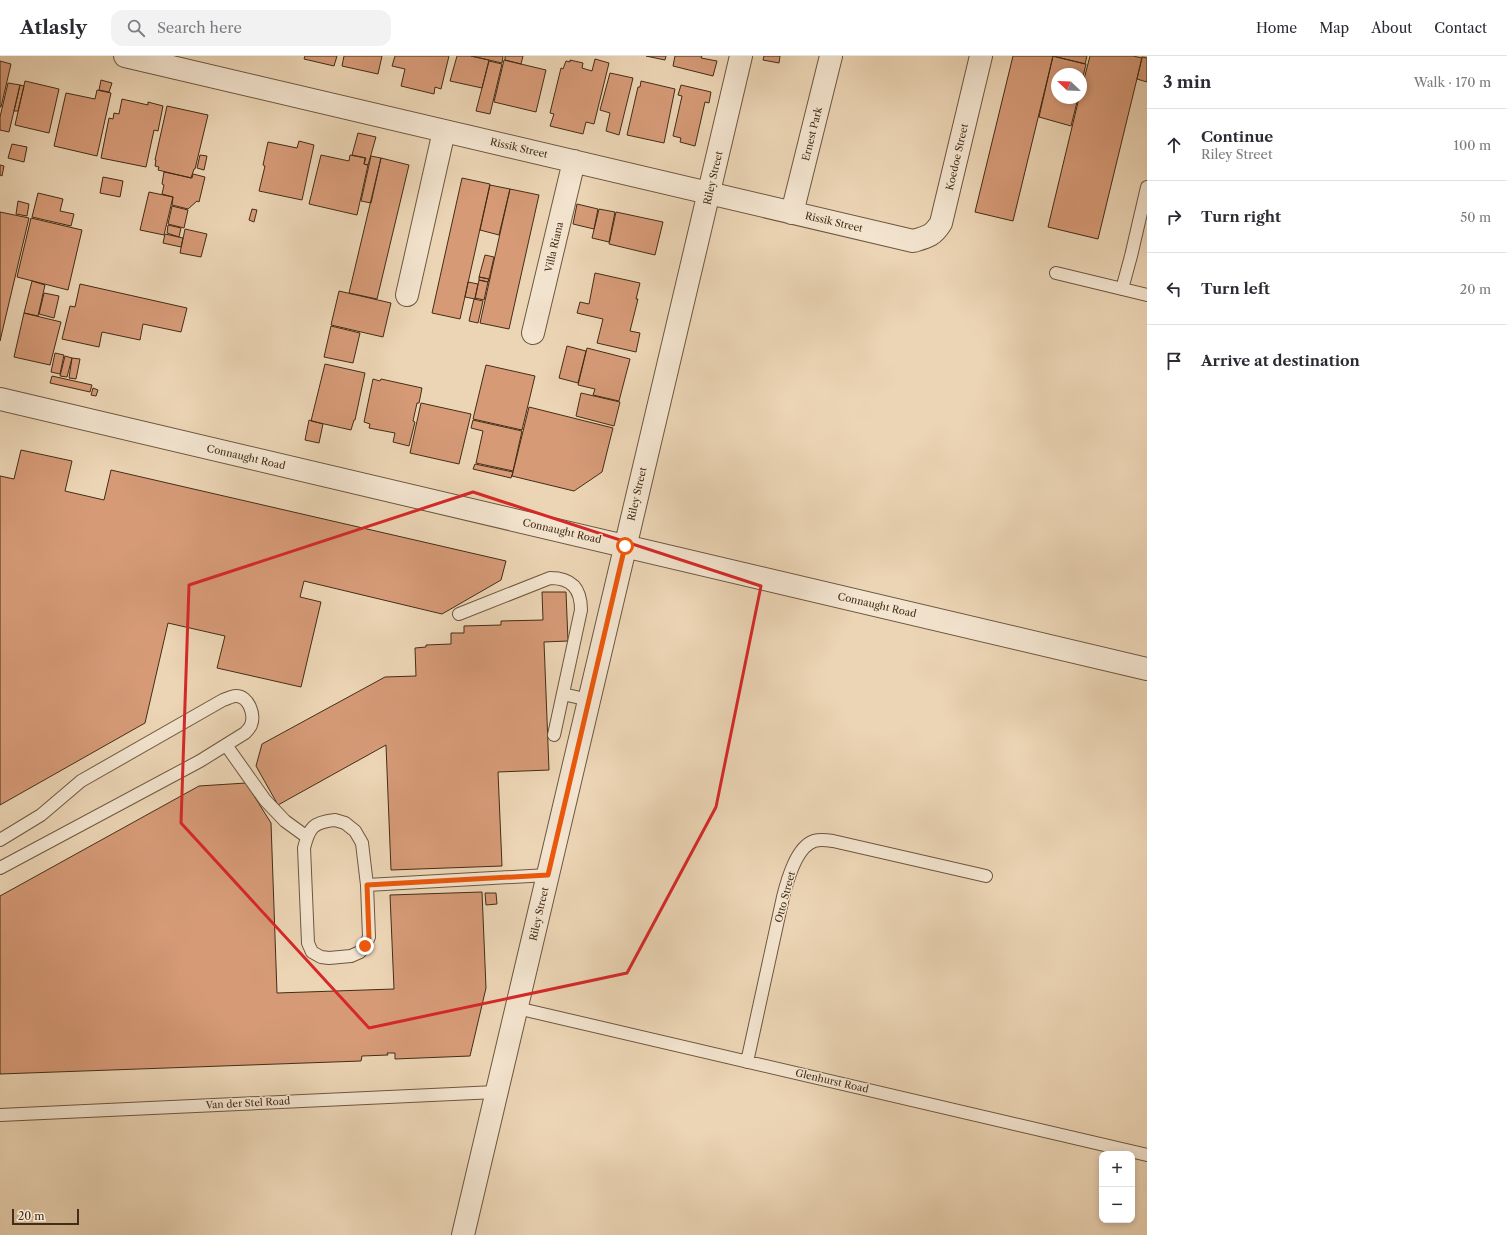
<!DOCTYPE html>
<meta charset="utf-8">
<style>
:root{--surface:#fff;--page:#f2f2f3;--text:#2b2b33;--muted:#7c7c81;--line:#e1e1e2}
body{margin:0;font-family:"Libre Caslon Text",serif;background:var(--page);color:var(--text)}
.controls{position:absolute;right:12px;bottom:12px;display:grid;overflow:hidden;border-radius:8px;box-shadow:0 2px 6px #0003}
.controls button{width:36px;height:36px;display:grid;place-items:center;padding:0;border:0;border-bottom:1px solid var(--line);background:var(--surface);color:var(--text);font:20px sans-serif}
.compass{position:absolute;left:1051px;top:12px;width:36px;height:36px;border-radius:50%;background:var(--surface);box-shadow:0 2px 6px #0003;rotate:293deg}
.scale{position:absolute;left:12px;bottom:10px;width:67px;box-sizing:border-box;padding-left:4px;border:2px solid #432d16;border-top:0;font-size:11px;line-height:14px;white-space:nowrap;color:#432d16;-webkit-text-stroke:3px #f3e4cf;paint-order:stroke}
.stop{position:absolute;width:12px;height:12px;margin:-9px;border:3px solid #ea580c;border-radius:50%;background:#fff}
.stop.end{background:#ea580c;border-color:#fff;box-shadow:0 1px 4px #0008}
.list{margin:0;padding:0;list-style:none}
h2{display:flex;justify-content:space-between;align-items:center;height:52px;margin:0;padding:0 16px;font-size:17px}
h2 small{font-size:13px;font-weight:400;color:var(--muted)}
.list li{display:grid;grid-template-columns:26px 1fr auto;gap:12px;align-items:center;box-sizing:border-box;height:72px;padding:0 16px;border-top:1px solid var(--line)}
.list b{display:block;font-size:15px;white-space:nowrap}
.list p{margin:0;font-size:13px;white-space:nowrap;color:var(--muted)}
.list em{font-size:13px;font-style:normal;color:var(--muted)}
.icon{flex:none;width:22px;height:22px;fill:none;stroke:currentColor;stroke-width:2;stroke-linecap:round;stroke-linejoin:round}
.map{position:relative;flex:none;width:1147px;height:1179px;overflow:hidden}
header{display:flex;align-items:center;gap:24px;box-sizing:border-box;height:56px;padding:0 20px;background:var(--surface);border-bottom:1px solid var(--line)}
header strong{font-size:19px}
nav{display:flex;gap:22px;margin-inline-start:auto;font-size:14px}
.search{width:280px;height:36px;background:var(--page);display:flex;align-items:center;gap:10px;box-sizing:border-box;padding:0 14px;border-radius:12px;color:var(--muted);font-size:15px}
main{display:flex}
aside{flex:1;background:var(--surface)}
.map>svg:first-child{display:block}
.building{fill:#d69a77;stroke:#432d16}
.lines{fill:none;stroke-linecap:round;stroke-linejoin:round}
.service-casing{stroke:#6d573e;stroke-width:14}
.minor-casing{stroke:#6d573e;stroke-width:24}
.service{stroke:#f3e4cf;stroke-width:12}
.minor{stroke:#f3e4cf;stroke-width:22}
.route{stroke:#ea580c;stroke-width:5}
.marked{fill:none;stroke:#d62828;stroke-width:3;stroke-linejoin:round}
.labels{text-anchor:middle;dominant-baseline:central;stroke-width:3;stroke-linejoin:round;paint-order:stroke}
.street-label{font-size:10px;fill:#432d16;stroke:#f3e4cf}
</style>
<header>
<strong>Atlasly</strong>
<div class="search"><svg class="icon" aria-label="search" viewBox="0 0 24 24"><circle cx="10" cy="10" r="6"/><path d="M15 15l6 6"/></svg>Search here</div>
<nav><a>Home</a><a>Map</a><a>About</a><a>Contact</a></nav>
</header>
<main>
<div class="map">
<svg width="1147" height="1179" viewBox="0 0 1147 1179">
<rect width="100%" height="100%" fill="#ecd5b5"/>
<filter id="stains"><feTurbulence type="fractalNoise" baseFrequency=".005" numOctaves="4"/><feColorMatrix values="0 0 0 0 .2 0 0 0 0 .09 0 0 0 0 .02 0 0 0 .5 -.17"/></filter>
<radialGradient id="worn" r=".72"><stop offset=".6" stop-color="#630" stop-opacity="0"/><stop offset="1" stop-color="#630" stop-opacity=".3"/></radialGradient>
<path class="building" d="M305 0H337L334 10 304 3Z
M344 0H382L378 18 342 10Z
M395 0H449L441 33 435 31 434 38 401 30 405 13 392 10Z
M457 0H471L489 4 482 32 450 25Z
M471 0H503L502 7Z
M505 0H523L521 8 505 4Z
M646 0H666L665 4Z
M675 0H702L701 2 717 5 713 20 673 10Z
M764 0H780L779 7 763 4Z
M1013 0H1053L1013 165 975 156Z
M1052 0H1087L1085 8Z
M1053 0 1086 8 1081 29V18H1057V42H1078L1071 70 1039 61Z
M1090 0H1133L1142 2 1098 183 1048 171 1079 42H1081V35Z
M1142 1 1147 2V26L1137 23Z
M595 3 609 7 594 68 586 66 583 78 550 70 554 58 550 57 561 12 563 13 566 5 570 6V4L583 7 582 12 592 15Z
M504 4 546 14 536 56 494 46Z
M0 5 11 8 1 51H0Z
M489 5 502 8 490 58 476 55Z
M610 17 633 22 619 79 606 75 610 57 600 54Z
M101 24 112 27 109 36 99 34Z
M25 25 59 33 49 77 15 69Z
M641 25 675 33 664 87 627 79 638 31H640Z
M8 27 20 29 9 76 0 74V61Z
M20 29 24 30 18 55H14Z
M681 29 711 36 709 47 705 46 695 90 680 86 681 82 673 80 682 40 678 39Z
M97 34 111 37 97 100 54 90 66 37 95 43Z
M122 43 148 49V46L163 50 158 75 154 74 146 111 101 102 109 62 113 63 114 57 119 58Z
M167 50 208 59 195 113H194L191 122 158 114 159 111 155 110 156 104H155Z
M358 77 376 81 368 109 364 108 366 102 352 99Z
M299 85 314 89 302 144 259 135 265 110 263 109 268 86 297 92Z
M12 88 27 91 24 106 8 102Z
M200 99 207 100 204 114 197 112Z
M321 99 349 105 350 99 365 102 364 108 368 109 357 159 309 148Z
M371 100 381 102 371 147 361 145Z
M381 102 409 109 377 243 349 237Z
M0 109 4 110 2 120 0 119Z
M164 116 192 122 193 118 205 121 199 146 197 145 188 153 172 149 173 141 162 138 164 129 162 128Z
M103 121 123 125 120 141 100 137Z
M462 122 490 128 460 263 432 257Z
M490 129 510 133 499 179 480 174Z
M510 133 539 139 509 273 480 267Z
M149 136 173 141 164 179 140 174Z
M38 137 63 143 60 155 74 158 71 170 32 161Z
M18 145 29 148 27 160 16 158Z
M577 148 598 153 594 173 573 168Z
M172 150 188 154 184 172 168 168Z
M252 153 257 154 254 166 249 164Z
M599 153 615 156 609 186 592 182Z
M0 156 29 162 0 285Z
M616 156 663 166 655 199 609 188Z
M31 162 82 174 68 234 17 221Z
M168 169 181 172 179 181 167 177Z
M185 173 207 178 201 201 180 197Z
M165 178 183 182 181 191 163 187Z
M485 199 494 201 489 223 479 221Z
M595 217 640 227 636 243H638L630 275 640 277 636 296 597 287 603 263 577 257 580 246 589 248Z
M479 221 489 223 488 226 479 224Z
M479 224 488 226 484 244 475 242Z
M32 225 45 229 38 260 24 257Z
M468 226 478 228 475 243 465 241Z
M80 228 187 252 181 276 143 268 140 284 102 276 99 291 62 283 70 250 75 251Z
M339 235 391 247 383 281 331 269Z
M44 237 59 240 54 262 39 258Z
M474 243 483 245 478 267 469 265Z
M24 257 61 266 50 309 14 301Z
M331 270 360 277 353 307 324 301Z
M567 290 586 295 578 327 559 322Z
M587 292 630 303 619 345 593 339 595 333 578 329Z
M55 297 64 299 60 318 51 316Z
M65 300 72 302 67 321 60 320Z
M72 302 80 303 76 323 69 322Z
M325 308 365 317 355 364H354L351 374 311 365Z
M486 309 535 320 522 374 473 363Z
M52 320 92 329 90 336 50 327Z
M373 323 380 325 381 323 422 332 419 347H417L413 365 415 366 409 390 393 386 395 377 369 372 370 368 364 366Z
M93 332 98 334 96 340 91 339Z
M581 337 620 346 614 370 576 360Z
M421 347 471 358 459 408 410 397Z
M529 351 613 372 602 416 574 435 512 420Z
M309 364 323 368 319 387 305 384Z
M473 364 522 375 513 415 476 407 483 375 471 372Z
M21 394 72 405 65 435 104 444 111 414 506 505 501 524 442 558 304 525 300 541 321 546 301 631 217 612 225 580 168 567 145 667 0 749V420L14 423Z
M475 408 513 416 511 422 473 413Z
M542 536H566L568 585 544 586 549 714 498 716 502 810 391 814 386 689 278 749 256 710 262 688 385 621 416 620 415 592 426 591V589L451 588V577H464V570L501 569V565L543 564Z
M246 727 271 767 277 937 394 933 390 839 482 836 486 932 470 1000 395 1003V997H387L388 999 362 1000 361 1005 0 1018V840L199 730Z
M485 837H496L497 848 486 849Z"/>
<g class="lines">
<g class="service-casing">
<path id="service" d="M1056 217 1147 239
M1122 233 1131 200 1147 131
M459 558 550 522C572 522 581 533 581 554L554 679
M563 638 589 644
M226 689 265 744 285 765 307 781
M335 764 345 767 355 775 362 787 367 829 369 881 365 890 360 896 351 900 329 902 321 901 312 896 308 887 304 792C309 772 313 766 335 764Z
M0 784 41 759 81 725 223 644C227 643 232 640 235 640 249 639 255 659 251 669 250 672 247 675 245 677L200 705 0 812
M367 829 548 819
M517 952 1147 1099
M747 1006 783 841C787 825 796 791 814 785 820 783 827 784 833 785L986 820
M0 1059 496 1036"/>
</g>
<g class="minor-casing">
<path id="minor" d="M125 0 913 185C927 181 933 180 941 167L981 0
M792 157 831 0
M407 239 444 75
M533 277 574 105
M0 343 1147 613
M463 1179 741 0"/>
</g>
<use href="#service" class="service"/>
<use href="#minor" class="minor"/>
</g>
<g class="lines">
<path class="route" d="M365 890 369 882 367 829 548 819 625 490"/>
</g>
<path class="marked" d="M473 436 761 530 716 751 627 917 369 972 181 767 189 529Z"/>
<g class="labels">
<g class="street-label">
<text transform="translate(812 78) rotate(-76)">Ernest Park</text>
<text transform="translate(519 92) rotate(13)">Rissik Street</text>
<text transform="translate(957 101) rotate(-77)">Koedoe Street</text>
<text transform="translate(713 122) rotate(-77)">Riley Street</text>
<text transform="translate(834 166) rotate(13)">Rissik Street</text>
<text transform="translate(554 191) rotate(-77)">Villa Riana</text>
<text transform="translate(246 401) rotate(13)">Connaught Road</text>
<text transform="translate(637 438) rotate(-77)">Riley Street</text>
<text transform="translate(562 475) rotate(13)">Connaught Road</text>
<text transform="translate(877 549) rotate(13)">Connaught Road</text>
<text transform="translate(785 841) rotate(-75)">Otto Street</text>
<text transform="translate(539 858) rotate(-77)">Riley Street</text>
<text transform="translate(832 1025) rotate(13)">Glenhurst Road</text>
<text transform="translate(248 1047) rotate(-3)">Van der Stel Road</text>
</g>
</g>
<rect width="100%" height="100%" filter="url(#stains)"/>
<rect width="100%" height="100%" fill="url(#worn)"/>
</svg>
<div class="controls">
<button>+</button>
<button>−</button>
</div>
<svg class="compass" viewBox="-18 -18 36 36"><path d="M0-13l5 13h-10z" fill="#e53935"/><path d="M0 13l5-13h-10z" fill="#7c7c81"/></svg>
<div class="scale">20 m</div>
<div class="stop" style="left:625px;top:490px"></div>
<div class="stop end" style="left:365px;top:890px"></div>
</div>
<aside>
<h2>3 min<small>Walk · 170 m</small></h2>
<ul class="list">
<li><svg class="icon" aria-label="ahead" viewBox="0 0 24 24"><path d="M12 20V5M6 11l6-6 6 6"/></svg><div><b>Continue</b><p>Riley Street</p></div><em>100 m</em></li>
<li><svg class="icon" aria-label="right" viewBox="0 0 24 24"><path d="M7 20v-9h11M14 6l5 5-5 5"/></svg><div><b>Turn right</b></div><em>50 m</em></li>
<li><svg class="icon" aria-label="left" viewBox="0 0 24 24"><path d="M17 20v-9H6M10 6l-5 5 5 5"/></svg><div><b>Turn left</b></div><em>20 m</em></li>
<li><svg class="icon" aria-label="arrive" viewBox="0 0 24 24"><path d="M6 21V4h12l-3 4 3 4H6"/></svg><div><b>Arrive at destination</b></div></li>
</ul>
</aside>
</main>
